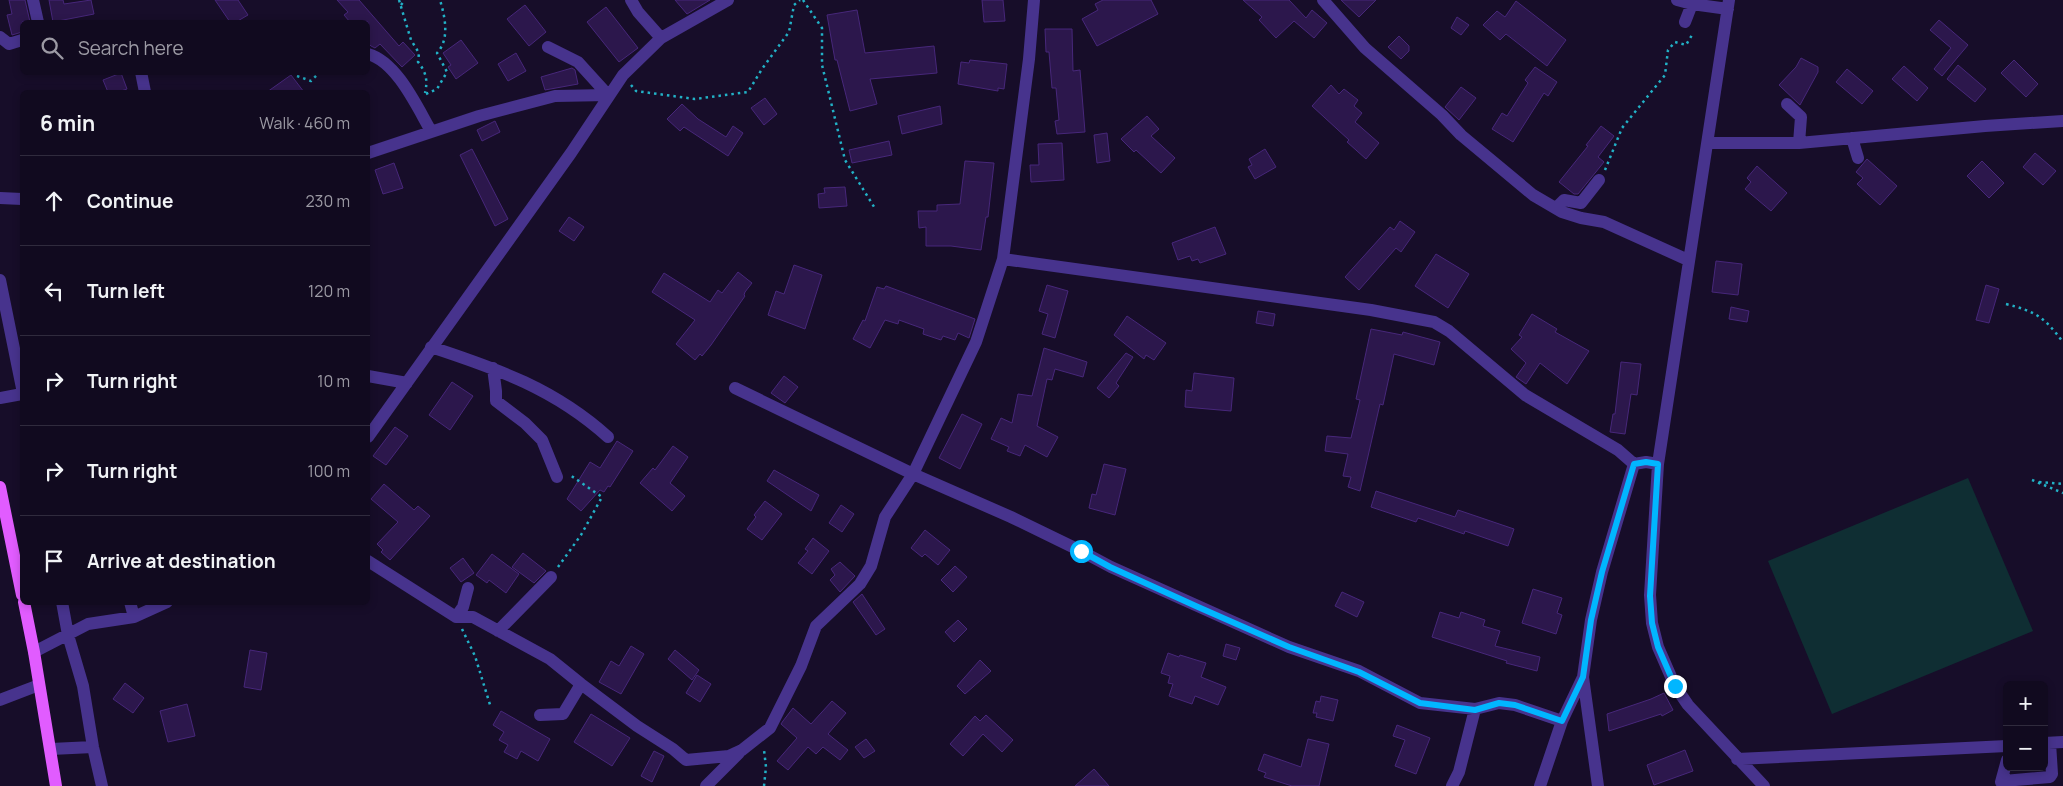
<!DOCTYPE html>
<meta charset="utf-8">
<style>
:root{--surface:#110a1f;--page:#1a1328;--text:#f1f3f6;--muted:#9c9aa4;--line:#302b3d}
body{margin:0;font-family:Manrope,sans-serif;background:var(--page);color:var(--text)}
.controls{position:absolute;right:15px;bottom:15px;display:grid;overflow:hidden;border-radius:8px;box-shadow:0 2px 8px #0003}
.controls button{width:45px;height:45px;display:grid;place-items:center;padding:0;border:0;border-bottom:1px solid var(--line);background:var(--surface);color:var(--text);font:25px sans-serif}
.stop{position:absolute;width:15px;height:15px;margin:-11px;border:4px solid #01b6ff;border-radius:50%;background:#fff}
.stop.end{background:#01b6ff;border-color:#fff;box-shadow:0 1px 5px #0008}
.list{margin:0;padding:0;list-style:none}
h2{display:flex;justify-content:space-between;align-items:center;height:65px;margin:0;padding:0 20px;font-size:21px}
h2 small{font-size:16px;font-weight:400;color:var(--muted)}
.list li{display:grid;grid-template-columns:32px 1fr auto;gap:15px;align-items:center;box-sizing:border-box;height:90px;padding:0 20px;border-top:1px solid var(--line)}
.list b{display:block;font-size:19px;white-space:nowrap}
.list em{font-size:16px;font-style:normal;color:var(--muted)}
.icon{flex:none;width:28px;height:28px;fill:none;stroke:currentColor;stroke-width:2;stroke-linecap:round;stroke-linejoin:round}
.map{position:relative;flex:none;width:2063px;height:786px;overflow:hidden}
.search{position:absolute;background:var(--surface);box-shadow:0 2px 8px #0003;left:20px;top:20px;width:350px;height:55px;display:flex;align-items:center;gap:12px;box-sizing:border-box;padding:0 18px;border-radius:8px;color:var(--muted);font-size:19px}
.panel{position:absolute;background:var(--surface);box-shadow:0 2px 8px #0003;left:20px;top:90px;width:350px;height:515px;border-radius:8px}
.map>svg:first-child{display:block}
.green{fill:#0f2e33}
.building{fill:#2c174c;stroke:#47277a}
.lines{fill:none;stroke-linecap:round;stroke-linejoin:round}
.path{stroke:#22b1c6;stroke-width:2.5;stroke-dasharray:2.5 4;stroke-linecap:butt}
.minor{stroke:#47338d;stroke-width:12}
.major{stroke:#e15cff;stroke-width:12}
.route{stroke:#01b6ff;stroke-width:6}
</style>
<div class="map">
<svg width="2063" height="786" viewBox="0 0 2063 786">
<rect width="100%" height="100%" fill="#170d29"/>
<path class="green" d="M1968 478 2033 631 1832 714 1768 561Z"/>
<path class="building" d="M9 0H25L30 22H22V32L12 35 7 15 12 14Z
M49 0H63L64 4 91 0 94 14 53 22Z
M215 0H238L248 15 236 22H230Z
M337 0H359L399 46 403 42 415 55 402 67 380 44 375 48 371 46 368 43V22H350L344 15 348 12Z
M675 0H710L687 14Z
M982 0H1003L1005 21 984 22Z
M1103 0H1151L1158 14 1097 46 1082 19 1098 10 1095 4Z
M1243 0H1289L1306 18 1312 10 1327 23 1314 38 1294 21 1276 38 1259 20 1262 17Z
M1341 0H1376L1359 17Z
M1516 1 1566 40 1547 66 1506 34 1500 40 1483 25 1497 11 1505 17Z
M525 5 546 32 529 46 507 19Z
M606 7 638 48 619 62 587 22Z
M857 10 865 53 934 46 937 73 870 79 877 104 850 111 837 60H835L827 15Z
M1457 17 1469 25 1461 35 1451 28Z
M1939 20 1968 45 1942 76 1934 69 1951 48 1930 30Z
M1045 29H1072L1073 71 1080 70 1085 132 1057 134 1055 121 1059 120 1056 88H1052L1049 52H1046Z
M1399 36 1409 46V51L1401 59 1388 47Z
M461 40 478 63 456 79 448 67 451 65 443 53Z
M516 53 526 71 508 81 498 64Z
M1801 58 1818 67V72L1800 105 1779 85 1796 67Z
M970 60 1007 64 1004 89 998 88V91L958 84 961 62 969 63Z
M2014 60 2038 84 2026 97 2001 73Z
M1958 65 1986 89 1975 102 1947 79Z
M1904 66 1928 88 1917 101 1892 79Z
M1535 67 1557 82 1548 96 1544 93 1513 142 1492 129 1502 113 1507 116 1528 83 1525 80Z
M572 68 575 70 578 84 545 90 541 77Z
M1847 69 1873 91 1862 104 1836 82Z
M121 73 127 89 118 92H108L103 80Z
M291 75 304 92H267Z
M1331 85 1339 94 1344 89 1358 100 1354 106 1362 113 1355 122 1379 143 1366 159 1347 142 1349 140 1312 106Z
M1461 87 1476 98 1459 120 1445 107Z
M765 98 777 114 764 125 751 108Z
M682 104 698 119 726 137 733 126 743 133 728 156 684 127 680 131 667 119Z
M940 106 942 124 902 134 898 116Z
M1147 116 1159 129 1151 136 1175 158 1161 173 1136 150 1134 152 1121 139Z
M495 121 500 132 482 141 477 130Z
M1601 126 1614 136 1598 157 1604 162 1578 194H1574L1559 182 1588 146 1586 145Z
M1107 133 1110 161 1097 163 1094 135Z
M889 141 892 155 852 163 849 150Z
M1062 143 1064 180 1031 182 1030 165H1039L1038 144Z
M472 149 508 219 495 226 460 155Z
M1265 149 1276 167 1255 179 1248 167 1252 165 1249 159Z
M2035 153 2056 171 2043 185 2023 167Z
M1867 159 1897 186 1880 205 1857 184 1863 178 1856 172Z
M965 161 994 163 988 217H986L981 250 951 246H926V227L919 228 918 211H937V205L960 204Z
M1982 161 2004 183 1989 198 1967 176Z
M394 163 403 188 383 194 375 170Z
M1757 166 1787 193 1771 211 1745 189 1751 182 1747 178Z
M845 187 847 206 819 208 818 194 825 193 824 188Z
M569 217 584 227 574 241 559 231Z
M1400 221 1415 232 1401 252 1396 248 1359 290 1345 277 1390 227 1394 230Z
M1215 227 1226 254 1200 263 1198 259 1192 261 1190 256 1178 260 1172 243Z
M1436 254 1469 274 1448 308 1415 286Z
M1716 261 1742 264 1738 295 1712 292Z
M794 265 822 275 805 329 768 315 776 291 784 294Z
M738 272 752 283 745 292 744 295 745 296 711 345 702 356 700 354 695 360 676 344 695 320 652 292 664 273 710 302 718 290 722 293Z
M1047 285 1068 291 1055 338 1042 334 1048 314 1039 311Z
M1986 285 1999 289 1989 323 1976 320Z
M886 286 975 319 969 338 958 333 955 340 943 336 941 340 923 334 924 329 899 320 898 324 885 320 870 348 853 339 863 320 865 321 877 287 884 289Z
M1731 307 1749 311 1747 322 1729 319Z
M1258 311 1275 314 1273 326 1256 323Z
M1532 314 1557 329 1555 332 1589 351 1567 384 1540 363 1526 384 1516 377 1526 363 1511 349 1522 337 1519 335Z
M1127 316 1166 343 1154 360 1146 355 1144 359 1114 335Z
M1371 329 1402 335 1403 332 1440 342 1434 365 1394 354 1383 405 1380 404 1360 491 1348 487 1351 477 1343 476 1348 454 1325 451 1327 436 1351 438 1360 400 1356 399Z
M1044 348 1087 362 1083 377 1055 369 1052 380 1047 379 1037 426 1058 437 1047 457 1025 445 1020 456 1007 451 1009 447 991 439 1001 418 1012 423 1018 394 1032 396Z
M1126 353 1133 357 1116 383 1119 386 1109 398 1097 388Z
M1621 362 1641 364 1637 395 1631 394 1625 434 1610 432 1613 414H1615Z
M1194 373 1234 378 1231 411 1185 407 1186 390 1192 391Z
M784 376 798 387 785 403 771 393Z
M452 382 473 396 450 430 429 415Z
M962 414 982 424 960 469 939 458Z
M395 427 408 436 386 465 373 456Z
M617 441 633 451 610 487 608 486 604 492 600 490 581 511 567 499 590 462 600 468Z
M673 446 688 457 670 483 685 496 672 511 640 483 653 468 655 470Z
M1104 464 1126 469 1115 515 1089 508 1092 494 1096 495Z
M774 470 819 495 811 511 767 481Z
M384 484 414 510 418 506 430 516 390 560 381 552 383 550 377 544 398 522 371 499Z
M1376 491 1455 517 1458 510 1514 529 1508 546 1465 531 1464 534 1418 518 1416 522 1371 507Z
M765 501 782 514 762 540 747 529 756 517 754 515Z
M841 505 854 514 842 532 829 523Z
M925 530 950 550 938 565 925 554 922 557 911 548Z
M813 538 829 551 812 574 798 563 808 551 805 549Z
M523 553 546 571 534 583 512 567Z
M492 554 519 574 506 593 489 580 487 583 476 575Z
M463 558 474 573 461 582 450 568Z
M840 562 855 576 840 592 830 580 835 575 831 569Z
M955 566 967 577 953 592 941 580Z
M1533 589 1562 598 1557 613 1562 615 1556 634 1522 623Z
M1342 592 1364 602 1357 617 1335 606Z
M862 594 885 629 876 635 853 602Z
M1440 612 1459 618 1461 612 1485 620 1483 626 1500 631 1495 646 1540 657 1537 671 1506 663 1507 661 1432 637Z
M958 620 967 629 954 642 945 632Z
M1226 644 1240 648 1236 660 1223 656Z
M631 646 644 654 621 694 599 682 611 661 619 666Z
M250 650 267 653 261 690 244 687Z
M675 650 699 670 692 680 668 659Z
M1168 653 1179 657 1180 655 1206 663 1201 677 1226 687 1218 705 1195 696 1192 704 1169 696 1173 684 1168 683 1170 676 1161 673Z
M980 660 991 671 965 694 957 686Z
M697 675 711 684 700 702 686 693Z
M125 683 144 698 133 713 113 699Z
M1664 693 1673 710 1662 716 1661 714 1609 731 1607 714 1651 699Z
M1321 696 1338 700 1333 721 1316 717 1317 713H1313L1316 701 1320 702Z
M832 701 846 713 828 734 848 750 840 760 823 747 816 754 808 747 788 770 777 761 797 738 781 724 783 721 793 708 811 724Z
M187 704 195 736 168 742 160 711Z
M501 711 550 739 538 761 521 751 517 759 504 752 508 745 499 740 504 732 493 725Z
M591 714 630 738 612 766 574 742Z
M986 715 1013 740 1002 752 983 734 963 756 950 744 975 716 980 721Z
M1397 725 1430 738 1416 774 1395 766 1405 740 1393 736Z
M866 739 875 751 864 758 855 747Z
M1308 739 1329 744 1319 786H1292L1264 777 1266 773 1258 770 1264 754 1301 767Z
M1685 750 1693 771 1654 785 1647 765Z
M654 751 664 756 652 782 641 776Z
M1094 769 1109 786H1075Z"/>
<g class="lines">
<path class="path" d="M399 0 411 40 419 53 418 62C426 72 428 80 425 93
M803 0 822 28V65L845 160 876 210
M401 5 405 0
M297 76 311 81 320 72
M631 85 636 91 695 99 748 92 762 69 789 32 794 5 800 0
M426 94 437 89 447 72 437 53C450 39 445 17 440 0
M1605 170 1622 128 1665 75 1668 50 1675 42 1686 45 1692 35
M2006 304C2037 312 2044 317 2063 342
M2032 480 2063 493
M2039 482 2063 484
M558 567 581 535 602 497 570 475
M462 629 475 656 491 708
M764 786 766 767 764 750"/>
<path class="minor" d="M33 0 38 22
M631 0 638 12 661 38
M1034 0 1029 59 1003 259 1371 310 1434 322 1449 331 1525 395 1618 450 1634 464
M1323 0 1365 48 1442 115 1461 135 1533 195 1562 212 1581 218 1604 222 1688 260
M1677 0 1692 4 1728 9
M1729 0 1658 464 1650 595 1652 623 1658 647 1675 686 1688 705 1764 786
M1685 22 1692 4
M0 37 9 44 22 40
M548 47 578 62 608 95
M368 54C397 62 417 107 431 131
M141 72 145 92
M1787 104 1801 117 1799 143
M1852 138 1858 158
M1709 143H1799L1985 126 2063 121
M368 153 479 116 555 96 608 95
M0 198 22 199
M1556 208 1564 200 1581 203 1599 180
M0 280 22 388
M431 347C498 369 555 389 608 437
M493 368 496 391V401L525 423 542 440 557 477
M368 376 407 383
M735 388 913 474 1011 517 1081 551 1111 567 1289 647 1359 671 1420 703 1475 709 1459 772 1452 786
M0 398 22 394
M368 437 571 153 623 75 661 38 728 0
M368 561 456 617H473L550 659 581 684 637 726 673 749 686 760 729 756 742 750 770 728 801 666 816 626 860 584 871 566 885 517 913 474 976 342 1003 259
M62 602 68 635 83 686 93 747 102 786
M130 602 134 617
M456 617 463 607 468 588
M498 631 551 577
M34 652 88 624 134 617 167 602
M0 700 39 685
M1475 709 1499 703 1515 705 1562 721
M540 715 563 714 581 684
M2044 743 2063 742
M51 749 93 747
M1737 759 2007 746
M2004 776V781L2050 777 2052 774 2050 743
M2001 782 2007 760
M706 786 739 753
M1540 786 1562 721 1583 677
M1598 786 1583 677 1591 620 1602 572 1634 464 1646 462 1658 464"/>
<path class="major" d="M0 487 22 595
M24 602 34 652 56 786"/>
</g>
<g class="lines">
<path class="route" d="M1081 551 1110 567 1198 607 1289 647 1359 672 1420 703 1475 710 1499 703 1515 705 1562 721 1583 677 1591 620 1602 572 1634 464 1646 462 1658 464 1650 596 1652 623 1658 647 1675 686"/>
</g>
</svg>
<div class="controls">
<button>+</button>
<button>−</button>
</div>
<div class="stop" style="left:1081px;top:551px"></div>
<div class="stop end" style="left:1675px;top:686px"></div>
<div class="search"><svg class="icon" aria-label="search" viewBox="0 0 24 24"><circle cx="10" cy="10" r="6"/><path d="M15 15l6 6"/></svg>Search here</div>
<section class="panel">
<h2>6 min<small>Walk · 460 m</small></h2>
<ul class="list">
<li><svg class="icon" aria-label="ahead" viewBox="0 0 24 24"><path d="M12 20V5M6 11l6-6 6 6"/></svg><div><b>Continue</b></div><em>230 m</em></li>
<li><svg class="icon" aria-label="left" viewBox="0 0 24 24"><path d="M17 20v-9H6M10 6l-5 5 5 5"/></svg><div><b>Turn left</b></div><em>120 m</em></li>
<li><svg class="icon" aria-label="right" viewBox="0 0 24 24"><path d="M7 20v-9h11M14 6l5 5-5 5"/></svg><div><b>Turn right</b></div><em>10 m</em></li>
<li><svg class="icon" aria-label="right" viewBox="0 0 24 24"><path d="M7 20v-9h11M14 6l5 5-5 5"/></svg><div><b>Turn right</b></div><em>100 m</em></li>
<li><svg class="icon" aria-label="arrive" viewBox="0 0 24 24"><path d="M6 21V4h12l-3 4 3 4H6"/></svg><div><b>Arrive at destination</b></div></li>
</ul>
</section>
</div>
